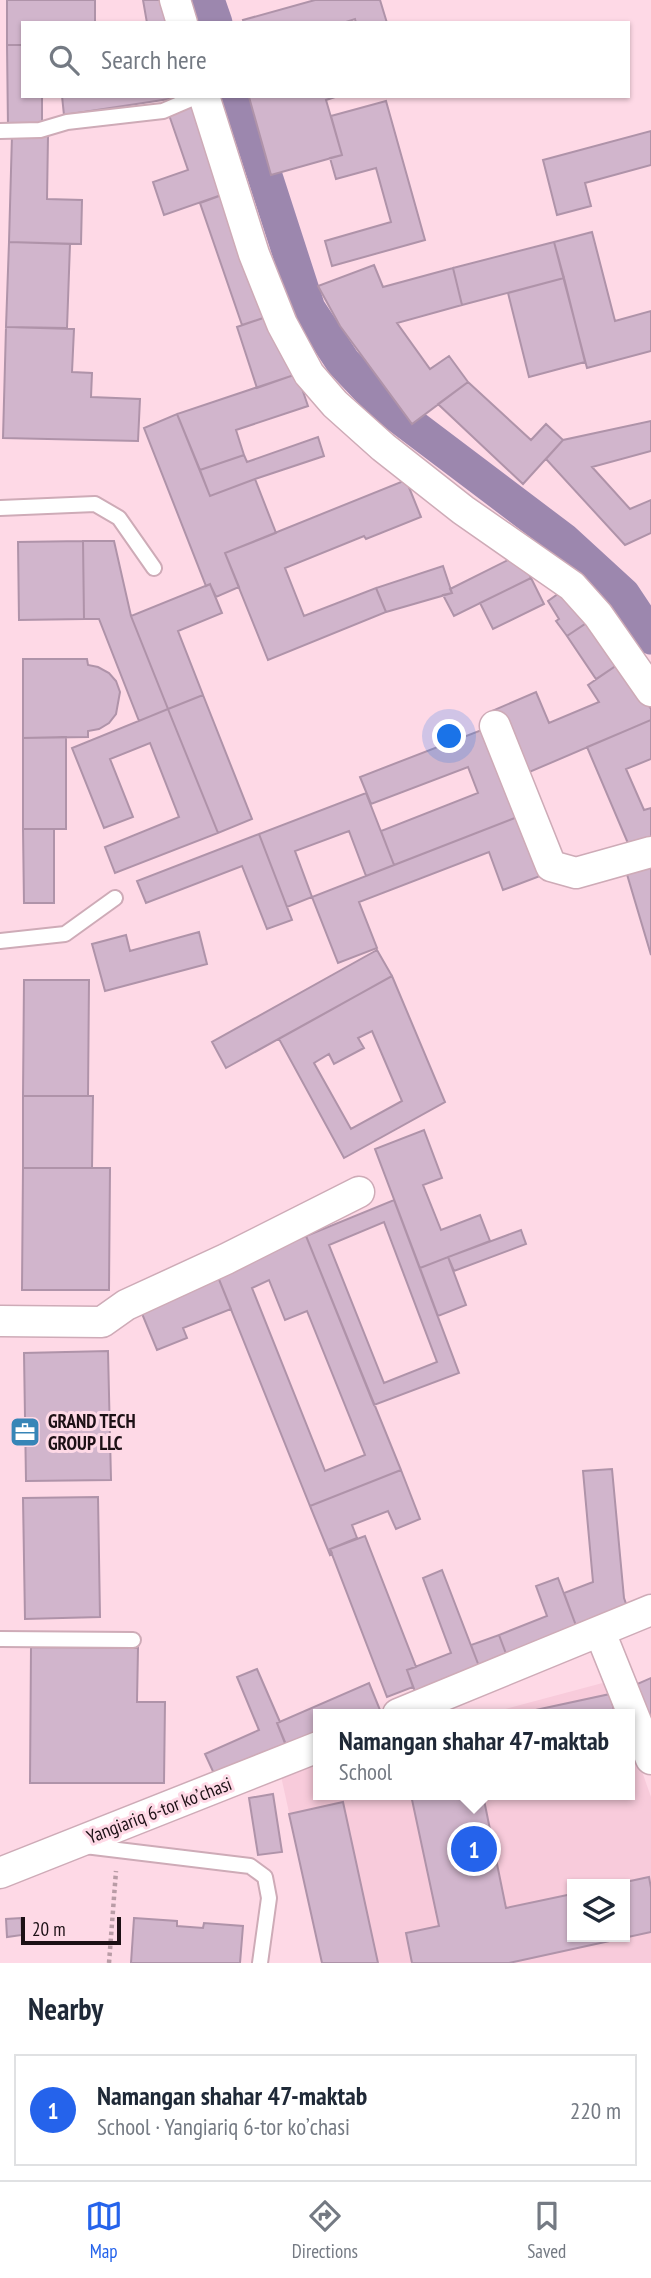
<!DOCTYPE html>
<meta charset="utf-8">
<style>
:root{--surface:#fff;--page:#f2f2f3;--text:#1f2937;--muted:#747a83;--line:#e0e1e3;--accent:#2563eb}
body{margin:0;font-family:"PT Sans Narrow",sans-serif;background:var(--page);color:var(--text)}
.controls{position:absolute;right:21px;bottom:21px;display:grid;overflow:hidden;border-radius:0px;box-shadow:0 2px 5px #0004}
.controls button{width:63px;height:63px;display:grid;place-items:center;padding:0;border:0;border-bottom:2px solid var(--line);background:var(--surface);color:var(--text);font:35px sans-serif}
.scale{position:absolute;left:21px;bottom:18px;width:100px;box-sizing:border-box;padding-left:7px;border:4px solid #1c1015;border-top:0;font-size:19px;line-height:24px;white-space:nowrap;color:#1c1015;-webkit-text-stroke:5px #fed9e6;paint-order:stroke}
.you{position:absolute;left:450px;top:737px;width:24px;height:24px;margin:-18px;border:5px solid #fff;border-radius:50%;background:#1a73e8;box-shadow:0 0 0 10px #1a73e833}
.badge{display:grid;place-items:center;width:46px;height:46px;border-radius:50%;background:var(--accent);color:#fff;font-size:23px;font-weight:700}
.pin{position:absolute;translate:-50% -50%;border:4px solid #fff;box-shadow:0 2px 7px #0006}
.popup{position:absolute;left:313px;top:1709px;width:322px;height:91px;box-sizing:border-box;display:grid;place-content:center;border-radius:0px;background:var(--surface);filter:drop-shadow(0 2px 5px #0005);font-size:23px;white-space:nowrap;color:var(--muted)}
.popup b{font-size:26px;color:var(--text)}
.popup::after{content:'';position:absolute;left:50%;top:100%;margin-left:-14px;border:14px solid transparent;border-top-color:var(--surface)}
.list{margin:0;padding:0;list-style:none}
h2{display:flex;justify-content:space-between;align-items:center;height:91px;margin:0;padding:0 28px;font-size:30px}
h2 small{font-size:23px;font-weight:400;color:var(--muted)}
.list li{display:grid;grid-template-columns:46px 1fr auto;gap:21px;align-items:center;box-sizing:border-box;height:112px;margin:0 14px 14px;padding:0 14px;border:2px solid var(--line);border-radius:0px}
.list b{display:block;font-size:26px;white-space:nowrap}
.list p{margin:0;font-size:23px;white-space:nowrap;color:var(--muted)}
.list em{font-size:23px;font-style:normal;color:var(--muted)}
.icon{flex:none;width:38px;height:38px;fill:none;stroke:currentColor;stroke-width:2;stroke-linecap:round;stroke-linejoin:round}
.map{position:relative;flex:none;width:651px;height:1963px;overflow:hidden}
.search{position:absolute;background:var(--surface);box-shadow:0 2px 5px #0004;left:21px;right:21px;top:21px;height:77px;display:flex;align-items:center;gap:18px;box-sizing:border-box;padding:0 24px;border-radius:0px;color:var(--muted);font-size:26px}
.sheet{height:217px;background:var(--surface)}
nav{display:flex;justify-content:space-around;align-items:center;box-sizing:border-box;height:98px;border-top:2px solid var(--line);background:var(--surface);font-size:19px;color:var(--muted)}
nav a{display:grid;justify-items:center;gap:4px}
nav .on{color:var(--accent)}
.map>svg:first-child{display:block}
.built{fill:#f8cbdb;fill-rule:evenodd}
.lines{fill:none;stroke-linecap:round;stroke-linejoin:round}
.canal{stroke:#9c87ae;stroke-width:35}
.building{fill:#d1b5cc;stroke:#af93a9;stroke-width:2;fill-rule:evenodd}
.service-casing{stroke:#ceabb7;stroke-width:18}
.minor-casing{stroke:#ceabb7;stroke-width:33}
.path{stroke:#b99ca6;stroke-width:4.5;stroke-dasharray:3.5 3.5;stroke-linecap:butt}
.service{stroke:#fff;stroke-width:14}
.minor{stroke:#fff;stroke-width:30}
.labels{text-anchor:middle;dominant-baseline:central;stroke-width:6;stroke-linejoin:round;paint-order:stroke}
.poi-label{font-size:19px;font-weight:bold;fill:#1c1015;stroke:#fed9e6;text-anchor:start}
.street-label{font-size:19px;fill:#1c1015;stroke:#fed9e6}
</style>
<div class="map">
<svg width="651" height="1963" viewBox="0 0 651 1963">
<rect width="100%" height="100%" fill="#fed9e6"/>
<path class="built" d="M610 1681 622 1714H487Z
M630 1737 651 1797V1963H322L281 1776 318 1763V1795H630ZM572 1884H625V1937H572Z"/>
<g class="lines">
<path class="canal" d="M207 0 215 23
M239 96 308 309 343 362 383 404 563 540 623 595 651 637"/>
</g>
<path class="building" d="M7 0H95V23H23V45H7Z
M143 0H169L175 23H147Z
M315 0H380L387 23H356L355 19 343 23H244L243 20Z
M7 45H23V96H42V125L8 126Z
M62 96H189L64 115Z
M338 96 326 100 342 155 271 175 249 97Z
M386 101 425 240 332 266 325 241 391 222 376 168 336 179 330 158 342 155 331 116Z
M198 102 230 192 164 215 153 182 188 170 168 112Z
M651 131V165L585 183 591 206 557 215 543 160Z
M12 135 48 136 47 199 82 200 81 244 9 242Z
M230 192 272 315 242 325 200 203Z
M592 232 615 321 651 311V351L587 368 554 242Z
M9 242 70 244 67 328 6 327Z
M554 242 564 278 462 305 453 268Z
M374 265 383 287 453 268 462 305 397 323 430 369 449 356 468 382 412 424 340 326 318 286Z
M564 278 585 362 529 377 508 293Z
M272 315 297 374 257 388 237 327Z
M6 327 74 329 72 372 92 373 91 397 140 399 138 441 3 438Z
M297 374 308 406 236 430 244 455 200 470 177 414Z
M468 382 531 440 546 424 563 440 523 484 438 404Z
M177 414 210 496 255 479 276 533 225 553 239 587 216 597 210 584 206 586 144 428Z
M651 421V451L592 467 630 509 651 500V533L625 545 546 459 563 440Z
M318 437 324 456 255 479 210 496 200 470 244 455 247 462Z
M406 480 421 517 366 539 364 536 285 568 304 616 376 588 386 612 268 660 225 553Z
M83 541H114L131 616 168 709 139 721 99 619H84Z
M83 541 84 619 19 620 18 542Z
M520 554 531 578 454 616 443 595 452 593 450 589Z
M443 566 452 593 386 612 376 588Z
M531 578 544 604 493 629 480 603Z
M210 584 222 613 178 631 203 695 168 709 131 616Z
M565 589 588 622 567 636 556 621 559 619 548 601Z
M588 622 617 665 596 679 567 636Z
M23 659H87L88 665 98 667 109 673 116 681 120 692 116 714 109 723 99 729 88 731V737L23 738Z
M620 663 651 709V720L520 776 492 711 536 692 549 723 599 702 588 685Z
M203 695 252 819 218 833 168 709Z
M168 709 218 833 115 873 105 847 179 817 150 743 110 759 133 817 104 828 72 748Z
M651 720V759L626 769 644 810 651 808V842L630 848 587 747Z
M492 726 525 814 394 865 381 831 478 793 468 767 371 804 360 777Z
M66 737V829H23V738Z
M366 793 394 865 366 876 349 831 295 851 312 897 287 907 259 834Z
M525 814 548 873 503 890 489 852 359 902 377 948 338 963 312 897Z
M23 829H54V903H24Z
M259 834 292 920 267 929 242 866 146 903 137 881Z
M651 862V955L626 871Z
M199 932 207 964 105 991 92 944 126 935 130 951Z
M377 950 392 976 226 1068 212 1042Z
M392 976 445 1102 344 1158 279 1039ZM372 1031 402 1101 351 1129 314 1063 329 1054 334 1064 364 1048 358 1038Z
M24 980H89L88 1096H23Z
M23 1096H93L92 1168H23Z
M424 1130 442 1178 423 1185 441 1230 480 1215 490 1241 420 1268 375 1149Z
M23 1168H110L109 1290H22Z
M394 1200 459 1373 374 1405 306 1236ZM384 1222 437 1362 384 1383 329 1245Z
M521 1230 526 1244 454 1271 448 1257Z
M306 1236 401 1470 310 1506 216 1272ZM269 1280 285 1320 307 1311 365 1455 325 1471 252 1288Z
M448 1257 466 1305 438 1316 420 1268Z
M216 1272 231 1309 183 1328 187 1338 157 1350 138 1304Z
M108 1351 111 1480 26 1481 24 1353Z
M612 1469 624 1598 629 1612 578 1631 564 1593 593 1582 583 1471Z
M401 1470 420 1519 396 1529 388 1511 352 1525 357 1538 330 1549 332 1553 330 1555 310 1506Z
M98 1497 100 1617 25 1619 23 1498Z
M365 1536 416 1667 407 1670 413 1687 387 1697 330 1549Z
M442 1570 480 1669 416 1694 407 1670 451 1653 423 1578Z
M558 1578 578 1631 508 1659 499 1635 547 1616 536 1586Z
M499 1635 508 1659 480 1669 471 1645Z
M31 1647 138 1648 137 1702H165L164 1783H30Z
M257 1669 280 1722 277 1723 287 1747 216 1778 205 1754 259 1730 237 1677Z
M651 1678V1722L635 1685Z
M369 1683 380 1710 371 1714H318V1737L288 1751 277 1723Z
M610 1694 615 1714H517Z
M273 1794 282 1852 258 1855 249 1798Z
M411 1795H483L506 1908 572 1894V1937H625V1884H616L649 1877 651 1888V1932L509 1963H412L406 1933 439 1926Z
M343 1802 378 1963H322L289 1814Z
M21 1918 22 1935 7 1937 6 1919Z
M134 1918 177 1921V1926L203 1928 204 1923 243 1926 240 1963H131Z"/>
<g class="lines">
<g class="service-casing">
<path id="service" d="M0 131 40 130 67 122 163 111 198 96
M0 508 95 504 119 518 154 568
M0 941 65 934 115 898
M0 1639 133 1640
M85 1846 250 1866 265 1877 269 1898 260 1963"/>
</g>
<g class="minor-casing">
<path id="minor" d="M175 0 182 23
M204 96 254 254 282 324 309 374 335 404 383 447 463 510 572 586 598 615 651 691
M495 726 551 866 576 873 651 852
M0 1321 102 1322 126 1305 226 1259 359 1192
M600 1632 651 1759
M398 1714 651 1610
M0 1873 318 1747"/>
</g>
<path class="path" d="M109 1963 116 1871"/>
<use href="#service" class="service"/>
<use href="#minor" class="minor"/>
</g>
<defs>
<g id="office-square" transform="scale(1.575)"><rect x="-9" y="-9" width="18" height="18" rx="4" fill="#3785b7" stroke="#fed9e6"/><path d="M-6-3h4V-5.5h4V-3h4V5H-6ZM-1-4.5V-3h2v-1.5ZM-6 0V1H6V0Z" fill="#fff"/></g>
</defs>
<g fill-rule="evenodd">
<use href="#office-square" x="25" y="1432"/>
</g>
<g class="labels">
<g class="poi-label">
<text x="48" y="1421">GRAND TECH<tspan x="48" dy="22">GROUP LLC</tspan></text>
</g>
<g class="street-label">
<text transform="translate(159 1810) rotate(-21)">Yangiаriq 6-tor koʼchasi</text>
</g>
</g>
</svg>
<div class="controls">
<button><svg class="icon" aria-label="layers" viewBox="0 0 24 24"><path d="M12 4l9 5-9 5-9-5zM3 14l9 5 9-5"/></svg></button>
</div>
<div class="scale">20 m</div>
<div class="you"></div>
<div class="pin badge" style="left:474px;top:1849px">1</div>
<div class="popup"><b>Namangan shahar 47-maktab</b>School</div>
<div class="search"><svg class="icon" aria-label="search" viewBox="0 0 24 24"><circle cx="10" cy="10" r="6"/><path d="M15 15l6 6"/></svg>Search here</div>
</div>
<section class="sheet">
<h2>Nearby<small></small></h2>
<ul class="list">
<li><span class="badge">1</span><div><b>Namangan shahar 47-maktab</b><p>School · Yangiаriq 6-tor koʼchasi</p></div><em>220 m</em></li>
</ul>
</section>
<nav>
<a class="on"><svg class="icon" aria-label="map" viewBox="0 0 24 24"><path d="M3 6l6-2 6 2 6-2v14l-6 2-6-2-6 2zM9 4v14M15 6v14"/></svg>Map</a>
<a><svg class="icon" aria-label="directions" viewBox="0 0 24 24"><path d="M12 3l9 9-9 9-9-9zM9 14v-3h6M13 9l2 2-2 2"/></svg>Directions</a>
<a><svg class="icon" aria-label="saved" viewBox="0 0 24 24"><path d="M7 4h10v16l-5-4-5 4z"/></svg>Saved</a>
</nav>
